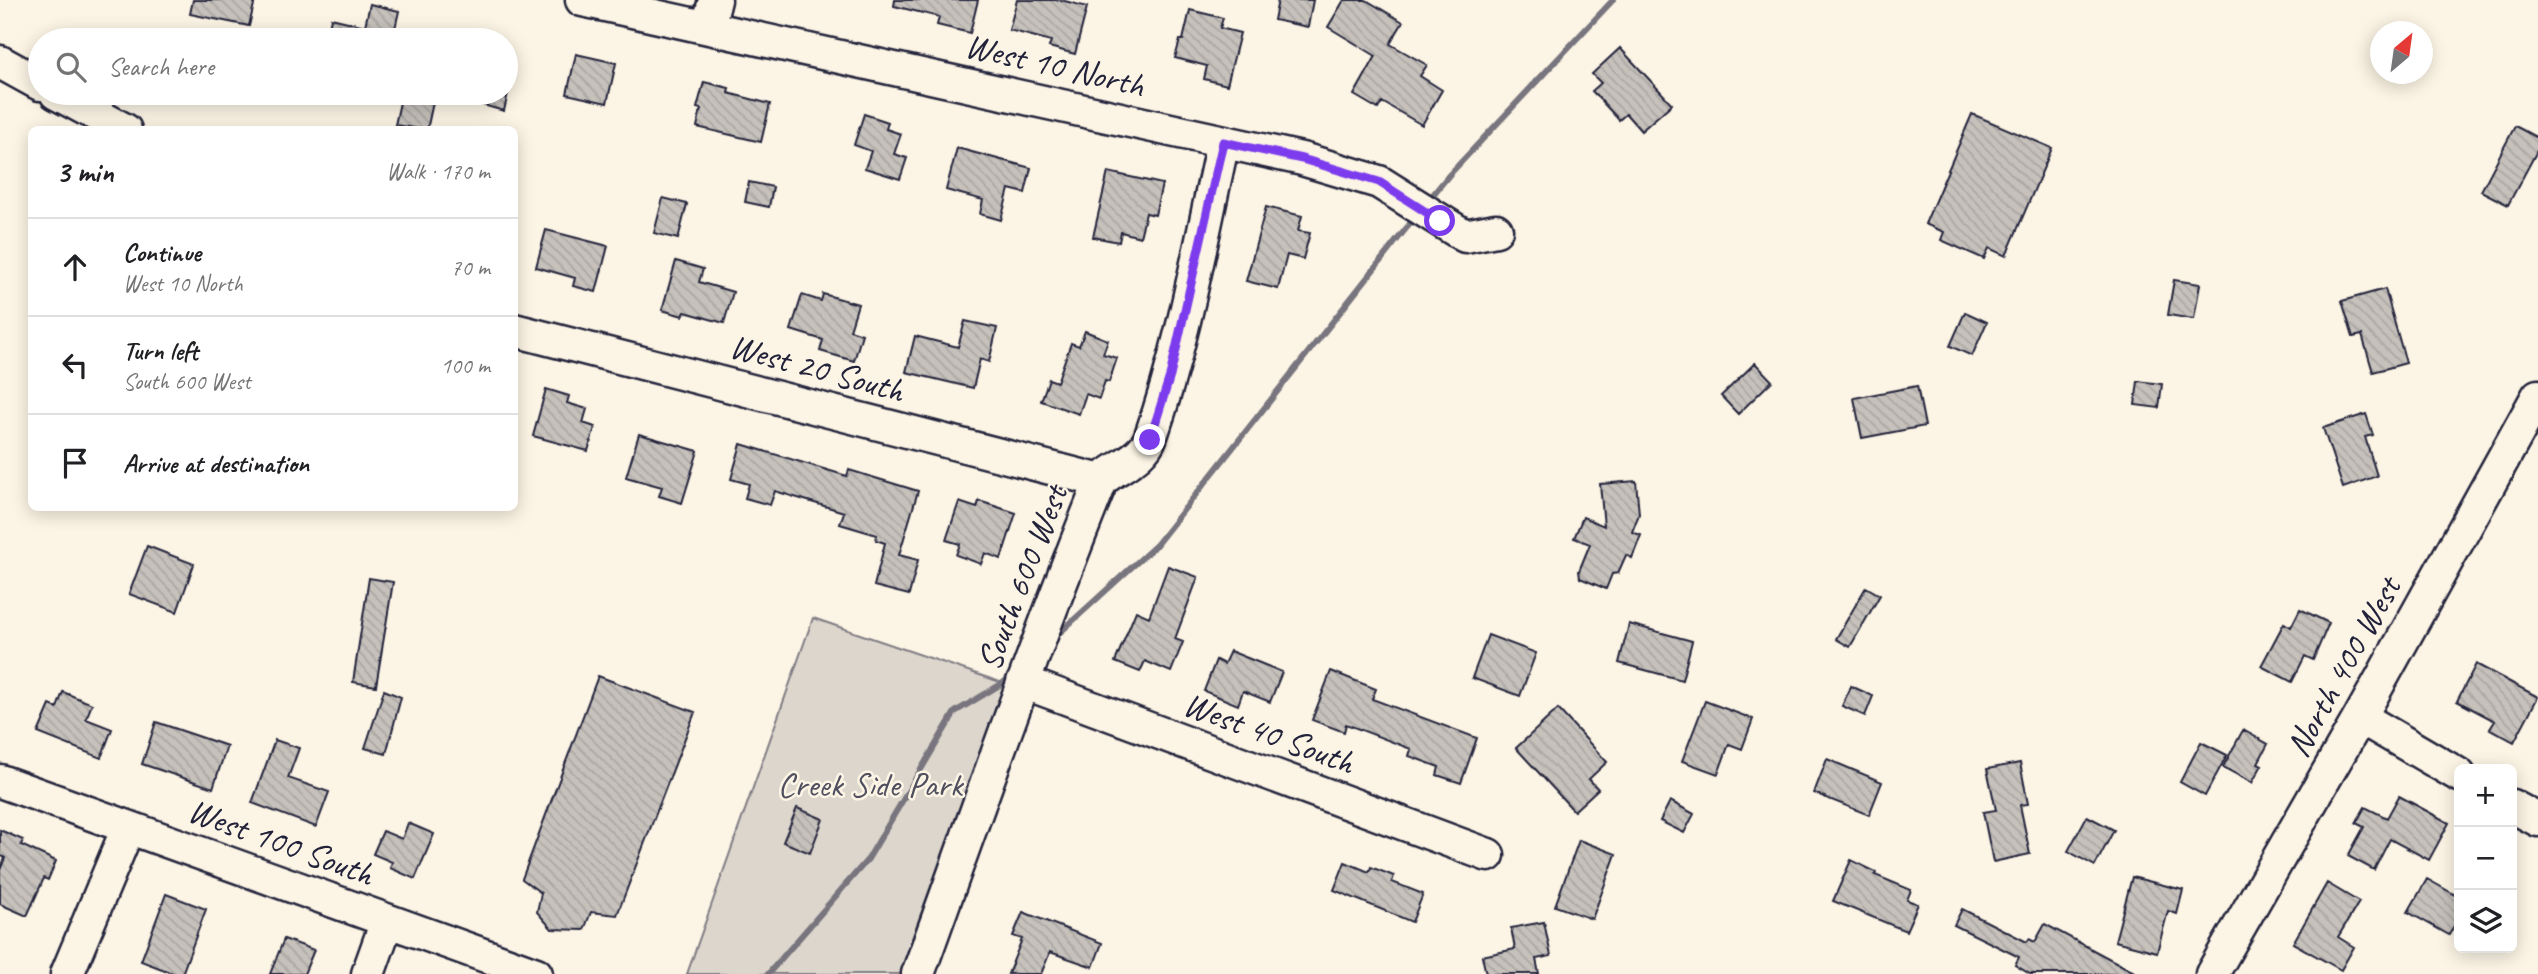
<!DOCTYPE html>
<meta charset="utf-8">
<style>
:root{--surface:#fff;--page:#f6f6f6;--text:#202124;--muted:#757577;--line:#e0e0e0}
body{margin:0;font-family:Caveat,sans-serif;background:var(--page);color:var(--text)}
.controls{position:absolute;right:21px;bottom:21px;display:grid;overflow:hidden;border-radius:10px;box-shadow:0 4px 18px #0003}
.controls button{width:63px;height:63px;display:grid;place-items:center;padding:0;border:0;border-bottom:2px solid var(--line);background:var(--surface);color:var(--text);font:35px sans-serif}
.compass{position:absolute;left:2370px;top:21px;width:63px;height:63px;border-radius:50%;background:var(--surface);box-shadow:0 4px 18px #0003;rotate:29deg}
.stop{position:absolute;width:21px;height:21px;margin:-16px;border:5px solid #7c3aed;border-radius:50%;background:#fff}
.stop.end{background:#7c3aed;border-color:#fff;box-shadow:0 2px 7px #0008}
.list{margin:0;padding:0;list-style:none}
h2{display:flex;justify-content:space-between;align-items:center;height:91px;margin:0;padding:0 28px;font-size:30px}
h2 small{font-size:23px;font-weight:400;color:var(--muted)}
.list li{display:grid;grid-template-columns:46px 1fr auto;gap:21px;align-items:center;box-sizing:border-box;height:98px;padding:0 28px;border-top:2px solid var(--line)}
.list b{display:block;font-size:26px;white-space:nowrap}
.list p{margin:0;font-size:23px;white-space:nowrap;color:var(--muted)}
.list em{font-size:23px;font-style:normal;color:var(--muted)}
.icon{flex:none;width:38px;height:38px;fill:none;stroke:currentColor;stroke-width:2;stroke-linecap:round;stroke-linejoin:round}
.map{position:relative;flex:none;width:2538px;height:974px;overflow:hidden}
.search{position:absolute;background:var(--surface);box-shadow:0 4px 18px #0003;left:28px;top:28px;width:490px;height:77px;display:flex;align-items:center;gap:18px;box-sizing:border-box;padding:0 24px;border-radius:38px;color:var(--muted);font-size:26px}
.panel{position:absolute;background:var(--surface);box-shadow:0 4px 18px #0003;left:28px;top:126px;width:490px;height:385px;border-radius:10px}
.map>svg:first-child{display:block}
.park{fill:#dcd6cc;stroke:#7f7c84;stroke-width:2}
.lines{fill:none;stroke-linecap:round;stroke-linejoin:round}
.stream{stroke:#78757e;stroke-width:6}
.building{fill:url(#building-back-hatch);stroke:#22223b;stroke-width:2}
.minor-casing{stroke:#22223b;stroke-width:37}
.minor{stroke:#fcf5e5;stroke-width:32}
.route{stroke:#7c3aed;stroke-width:9}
.labels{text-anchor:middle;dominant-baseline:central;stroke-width:5;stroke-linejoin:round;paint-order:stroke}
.street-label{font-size:35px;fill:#22223b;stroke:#fcf5e5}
.park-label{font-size:35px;fill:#504f5f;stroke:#fcf5e5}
</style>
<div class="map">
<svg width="2538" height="974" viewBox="0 0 2538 974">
<defs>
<pattern id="building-back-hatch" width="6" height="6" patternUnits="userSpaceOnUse" patternTransform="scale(1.75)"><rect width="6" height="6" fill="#c6c1bb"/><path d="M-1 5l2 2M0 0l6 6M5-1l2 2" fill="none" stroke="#aaa6a2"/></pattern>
</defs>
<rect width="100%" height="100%" fill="#fcf5e5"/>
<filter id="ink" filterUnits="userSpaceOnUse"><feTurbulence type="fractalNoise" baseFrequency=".0143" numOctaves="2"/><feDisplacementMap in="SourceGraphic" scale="14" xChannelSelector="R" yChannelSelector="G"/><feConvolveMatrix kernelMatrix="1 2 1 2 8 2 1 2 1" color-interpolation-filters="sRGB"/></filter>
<g filter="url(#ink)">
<path class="park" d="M813 618 1003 683 1023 682 918 974H687Z"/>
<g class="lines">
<path class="stream" d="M1427 202 1449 175 1613 0
M1055 637 1156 545 1416 216
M768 974 868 859 955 712 1003 683 1013 674"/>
</g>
<path class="building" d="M193 0H255L249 26 190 14Z
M895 0H978L970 33 937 25 939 17 894 6Z
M1017 0H1061L1087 7 1075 54 1049 47 1051 41 1009 30Z
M1278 0H1313L1308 27 1274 20Z
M1344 0H1366L1403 22 1390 44 1427 65 1420 76 1442 90 1422 125 1382 102 1378 109 1354 95 1376 56 1328 27Z
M370 4 399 11 394 33 397 34 396 40H326L331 18 365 26Z
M1190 10 1223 18 1220 28 1240 33 1227 85 1204 79 1207 66 1175 58 1180 40H1183Z
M1620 48 1672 104 1641 131 1626 114 1619 120 1592 91 1601 83 1592 74Z
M576 54 616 63 607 103 567 94Z
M704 82 729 88 728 93 770 104 761 142 697 127 701 109 697 108Z
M402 93H435L427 130 395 125Z
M458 93H508L504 111 458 98Z
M864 114 888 122 886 129 901 134 894 154 907 158 900 179 865 168 871 151 854 145Z
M1972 114 2052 148 2006 256 1989 248 1984 259 1941 240 1944 232 1925 224Z
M2515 126 2538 138V149L2508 205 2481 191Z
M957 148 1031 168 1025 193 1009 189 1001 220 980 214 983 200 946 190Z
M1108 172 1162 184 1155 215 1146 213 1140 237 1121 232 1119 242 1093 237Z
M749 182 773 187 769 207 745 202Z
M663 198 687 204 678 239 654 233Z
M1266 207 1302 216 1298 231 1310 233 1303 259 1287 255 1278 289 1246 281Z
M546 230 608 246 596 292 573 286 575 278 536 267Z
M676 261 703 269 699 282 733 292 724 323 685 312 683 316 662 310Z
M2174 280 2200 284 2194 319 2168 315Z
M2385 289 2406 363 2373 372 2362 335 2353 337 2342 301Z
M823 294 858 304 850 330 862 334 854 361 820 351 823 340 791 330 802 295 821 301Z
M1965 312 1987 322 1972 356 1950 346Z
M965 321 997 328 989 362 980 359 973 388 906 372 915 336 958 347Z
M1085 331 1108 340 1103 354 1117 358 1109 382 1105 381 1099 399 1086 394 1079 414 1041 401 1049 379 1057 382 1071 343 1079 346Z
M1755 363 1772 381 1738 414 1721 396Z
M2138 381 2162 384 2159 408 2135 405Z
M1917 386 1925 426 1862 438 1854 398Z
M546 389 569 396 567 403 587 409 583 423 595 427 588 451 533 436Z
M2366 414 2373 435 2365 437 2377 476 2343 488 2323 428Z
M639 434 698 451 682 503 659 496 662 487 626 477Z
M741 444 847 476 849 470 918 491 899 555 918 560 909 595 874 586 885 543 876 540 877 535 840 524 844 512 775 491 770 505 745 498 749 484 731 479Z
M1636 481 1639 514 1632 532 1641 535 1632 558 1626 555 1618 573 1612 574 1606 589 1580 578 1579 571 1590 544 1574 538 1583 517 1604 526 1600 484Z
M979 501 1016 513 1001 559 985 553 981 564 956 555 960 544 946 540 959 502 977 508Z
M147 546 194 564 177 612 129 594Z
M1168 566 1198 577 1175 639 1183 642 1171 672 1145 661 1140 672 1115 662 1136 611 1149 617Z
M369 578 393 582 376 686 353 682Z
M1866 587 1880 595 1850 647 1836 639Z
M2300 609 2329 623 2313 660 2305 656 2292 682 2261 666 2284 623 2291 627Z
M1629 624 1692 641 1682 680 1619 663Z
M1488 635 1536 653 1520 696 1472 678Z
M1230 651 1282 672 1270 702 1243 691 1238 705 1204 691 1216 660 1224 664Z
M2476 664 2538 697 2514 742 2490 729 2495 721 2457 701Z
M1331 671 1376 689 1372 699 1477 738 1461 783 1437 775 1439 767 1409 756 1411 749 1346 724 1344 732 1312 720Z
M598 676 695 712 617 915 591 912 584 930 552 929 537 912 541 893 522 879Z
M1851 686 1873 696 1865 716 1842 706Z
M384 690 401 697 386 754 365 748Z
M63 692 92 704 86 719 112 729 101 758 38 733 50 705 57 708Z
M1705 701 1753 719 1742 749 1729 744 1718 774 1682 761Z
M1558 709 1607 762 1589 779 1598 789 1574 811 1516 748Z
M156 722 227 746 213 788 142 764Z
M2243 730 2268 744 2258 763 2262 765 2252 783 2223 767Z
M275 740 299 748 288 778 329 792 316 827 252 803Z
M2201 742 2227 755 2205 796 2180 782Z
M1827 759 1882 782 1869 815 1814 793Z
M2020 763 2028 804 2020 805 2030 854 1993 862 1983 812 1996 810 1987 769Z
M2399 796 2449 823 2429 860 2390 839 2374 870 2348 856 2364 827 2356 823 2365 807 2387 818Z
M1670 801 1694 814 1684 833 1660 821Z
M797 808 823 819 810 853 783 842Z
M2087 816 2114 830 2095 866 2068 851Z
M408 823 434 834 415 879 390 868 392 862 373 854 383 831 402 839Z
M0 830 23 840 21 845 56 861 48 880 44 878 27 916 0 904V870L5 858 0 855Z
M1579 840 1616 854 1592 919 1555 906Z
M1851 860 1876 872 1875 875 1911 890 1907 900 1918 904 1906 931 1833 901Z
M1345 862 1369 872 1371 867 1394 876 1392 882 1423 894 1412 922 1334 890Z
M2132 877 2183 890 2177 914 2168 911 2157 952 2115 941Z
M2427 879 2459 897V917L2449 935 2408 912Z
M2327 883 2359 902 2338 937 2354 947 2341 970 2293 943Z
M166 894 206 909 182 974H175L141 961Z
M1962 909 2027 942 2029 939 2035 942 2045 924 2138 974H2030L2015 965 2019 957 1954 925Z
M1023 912 1102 943 1093 967 1050 952 1041 974H1008L1022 939 1013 936Z
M1544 922 1551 956 1536 959 1539 974H1486L1482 956 1515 949 1511 928Z
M284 939 314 950 304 974H270Z"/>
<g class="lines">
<g class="minor-casing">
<path id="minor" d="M582 0 1302 159 1379 182 1465 236 1496 230
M708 27 715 0
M0 62 40 84
M56 93 125 130
M514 330 1101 481
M1023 682 1488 855
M2360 717 2459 775
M0 781 536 974
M2512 806 2538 820
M67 974 128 828
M368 974 387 921
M918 974C977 811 1034 647 1099 486 1105 469 1142 463 1151 436 1184 341 1201 240 1223 142
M2212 974 2360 717 2538 396"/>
</g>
<use href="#minor" class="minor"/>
</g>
</g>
<g class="lines" filter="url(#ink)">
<path class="route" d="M1150 440 1170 376 1223 142 1302 159 1379 182 1440 221"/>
</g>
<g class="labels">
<g class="street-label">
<text transform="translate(1055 65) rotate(13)">West 10 North</text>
<text transform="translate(817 368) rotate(15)">West 20 South</text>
<text transform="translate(1022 578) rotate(-69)">South 600 West</text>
<text transform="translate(2343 667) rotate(-61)">North 400 West</text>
<text transform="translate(1269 733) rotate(20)">West 40 South</text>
<text transform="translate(281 842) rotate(20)">West 100 South</text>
</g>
<g class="park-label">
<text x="870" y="784">Creek Side Park</text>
</g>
</g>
</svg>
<div class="controls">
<button>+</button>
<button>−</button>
<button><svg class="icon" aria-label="layers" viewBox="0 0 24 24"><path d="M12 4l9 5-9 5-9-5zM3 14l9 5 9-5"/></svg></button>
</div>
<svg class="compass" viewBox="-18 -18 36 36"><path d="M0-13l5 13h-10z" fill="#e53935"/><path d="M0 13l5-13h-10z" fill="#757577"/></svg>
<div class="stop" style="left:1440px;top:221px"></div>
<div class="stop end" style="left:1150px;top:440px"></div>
<div class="search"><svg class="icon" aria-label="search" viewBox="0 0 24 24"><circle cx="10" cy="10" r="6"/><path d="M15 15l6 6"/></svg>Search here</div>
<section class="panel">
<h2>3 min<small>Walk · 170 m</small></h2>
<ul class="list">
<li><svg class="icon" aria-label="ahead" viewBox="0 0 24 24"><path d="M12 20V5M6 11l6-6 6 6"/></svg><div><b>Continue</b><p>West 10 North</p></div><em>70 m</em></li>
<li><svg class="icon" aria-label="left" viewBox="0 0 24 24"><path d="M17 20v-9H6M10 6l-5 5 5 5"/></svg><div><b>Turn left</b><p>South 600 West</p></div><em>100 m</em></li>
<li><svg class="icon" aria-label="arrive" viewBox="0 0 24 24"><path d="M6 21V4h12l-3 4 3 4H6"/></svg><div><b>Arrive at destination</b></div></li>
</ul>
</section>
</div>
